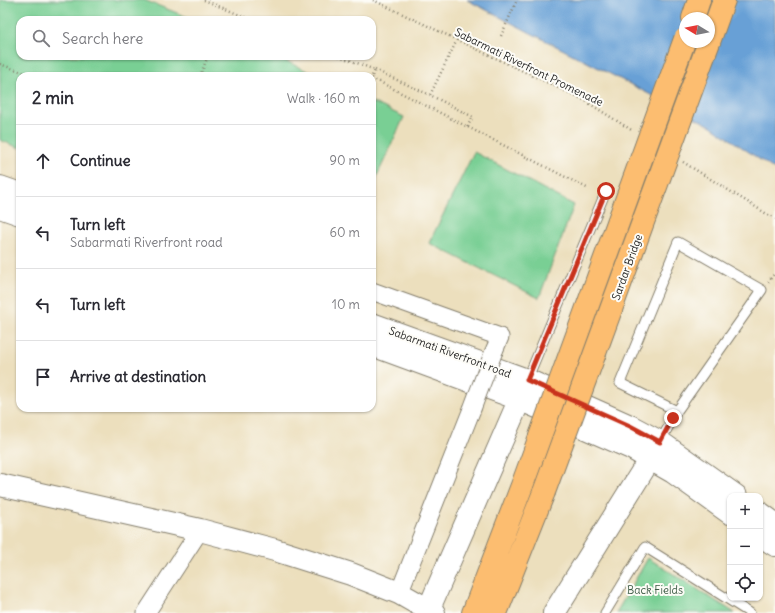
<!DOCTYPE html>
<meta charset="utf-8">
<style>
:root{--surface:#fff;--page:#f7f7f7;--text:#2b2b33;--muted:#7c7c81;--line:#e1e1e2}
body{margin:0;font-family:Delius,sans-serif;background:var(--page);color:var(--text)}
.controls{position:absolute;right:12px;bottom:12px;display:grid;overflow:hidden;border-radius:8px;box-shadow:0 1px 3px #0004}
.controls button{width:36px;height:36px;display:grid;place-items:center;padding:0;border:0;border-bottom:1px solid var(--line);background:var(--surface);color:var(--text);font:20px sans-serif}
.compass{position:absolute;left:679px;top:12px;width:36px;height:36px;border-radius:50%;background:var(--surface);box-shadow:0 1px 3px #0004;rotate:280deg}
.stop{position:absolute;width:12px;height:12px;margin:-9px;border:3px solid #c8321e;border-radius:50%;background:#fff}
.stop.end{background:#c8321e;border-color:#fff;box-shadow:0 1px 4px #0008}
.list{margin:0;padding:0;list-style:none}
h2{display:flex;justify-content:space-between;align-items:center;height:52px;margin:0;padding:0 16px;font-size:17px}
h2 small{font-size:13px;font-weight:400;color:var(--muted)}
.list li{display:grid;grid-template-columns:26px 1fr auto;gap:12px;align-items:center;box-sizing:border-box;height:72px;padding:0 16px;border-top:1px solid var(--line)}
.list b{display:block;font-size:15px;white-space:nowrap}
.list p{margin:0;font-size:13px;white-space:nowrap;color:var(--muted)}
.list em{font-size:13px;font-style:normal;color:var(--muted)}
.icon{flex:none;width:22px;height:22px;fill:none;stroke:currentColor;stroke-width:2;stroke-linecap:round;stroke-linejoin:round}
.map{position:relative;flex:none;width:775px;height:613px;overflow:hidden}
.search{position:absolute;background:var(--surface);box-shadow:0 1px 3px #0004;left:16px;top:16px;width:360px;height:44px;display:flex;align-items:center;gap:10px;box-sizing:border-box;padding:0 14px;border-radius:12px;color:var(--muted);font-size:15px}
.panel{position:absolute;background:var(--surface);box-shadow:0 1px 3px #0004;left:16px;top:72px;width:360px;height:340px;border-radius:12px}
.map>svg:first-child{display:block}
.green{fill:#79cf94;stroke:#4a7658}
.water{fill:#67a0d6;stroke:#425e79;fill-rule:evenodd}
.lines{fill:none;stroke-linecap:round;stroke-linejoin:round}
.service-casing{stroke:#847e6c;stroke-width:11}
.minor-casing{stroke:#847e6c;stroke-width:19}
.tertiary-casing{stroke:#847e6c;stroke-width:24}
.primary-casing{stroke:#847e6c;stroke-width:24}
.path{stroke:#847e6c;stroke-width:2.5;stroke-dasharray:1 3;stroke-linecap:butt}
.service{stroke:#fff;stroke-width:9}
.minor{stroke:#fff;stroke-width:17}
.tertiary{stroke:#fff;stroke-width:22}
.primary{stroke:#fcbd6f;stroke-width:22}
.minor-bridge-casing{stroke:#847e6c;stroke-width:19;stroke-linecap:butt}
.primary-bridge-casing{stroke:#847e6c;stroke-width:24;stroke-linecap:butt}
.minor-bridge{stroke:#fff;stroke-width:17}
.primary-bridge{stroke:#fcbd6f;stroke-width:22}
.route{stroke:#c8321e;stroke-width:5}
.labels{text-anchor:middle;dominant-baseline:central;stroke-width:4;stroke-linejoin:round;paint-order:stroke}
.street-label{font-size:11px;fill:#1c1c1c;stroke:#fdfcf7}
.park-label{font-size:11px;fill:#3d5b46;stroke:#fdfcf7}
</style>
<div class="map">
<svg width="775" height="613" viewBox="0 0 775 613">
<rect width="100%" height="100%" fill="#fdfcf7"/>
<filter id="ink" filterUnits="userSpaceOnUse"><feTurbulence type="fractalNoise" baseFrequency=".025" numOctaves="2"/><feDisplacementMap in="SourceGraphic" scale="8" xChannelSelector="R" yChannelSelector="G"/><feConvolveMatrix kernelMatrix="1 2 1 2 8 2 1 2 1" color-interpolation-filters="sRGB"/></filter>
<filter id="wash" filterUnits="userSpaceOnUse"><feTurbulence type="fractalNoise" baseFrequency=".012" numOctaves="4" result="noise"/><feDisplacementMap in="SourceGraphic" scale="16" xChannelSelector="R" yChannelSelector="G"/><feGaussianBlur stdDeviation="0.9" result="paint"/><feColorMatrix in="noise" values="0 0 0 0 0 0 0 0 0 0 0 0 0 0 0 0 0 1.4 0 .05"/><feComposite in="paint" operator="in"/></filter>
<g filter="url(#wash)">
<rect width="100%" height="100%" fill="#ecdfbd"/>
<path class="green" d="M0 0H144L195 20H20V56H275L318 76H20V148L0 140Z
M372 102 404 117 372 187Z
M474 152 574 205 539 298 429 243Z
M648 558 735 613H616Z"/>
<path class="water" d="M467 0H775V170L711 126ZM685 18H709V42H685Z"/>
</g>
<g filter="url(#ink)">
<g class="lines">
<g class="service-casing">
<path id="service" d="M527 380 606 191
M660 442 677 411 762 290 678 242 620 383 677 411
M605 613 645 547 750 613"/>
</g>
<g class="minor-casing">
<path id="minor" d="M372 291 500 337 494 351
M399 593 472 409
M146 613 200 530"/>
</g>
<g class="tertiary-casing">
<path id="tertiary" d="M0 187 20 194
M0 207 20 214
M372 324 527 380 630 426 660 442 736 496
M372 345 519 399 631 448 673 472 730 513
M0 485 200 530 275 550 351 574 399 593 434 613
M760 513 775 524
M760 535 775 545
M427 613 525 387
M554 613 658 446"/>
</g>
<g class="primary-casing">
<path id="primary" d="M693 18 699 0
M709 42 724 0
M473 613 523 483
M496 613 544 492"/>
</g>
<path class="path" d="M204 0 252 20
M373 0 582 99 633 131
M501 36 517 0
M457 40 430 95 473 117 467 127
M339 56 375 70 372 76
M0 64 33 76
M375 70 430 95
M200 76 208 56
M372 78 587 188
M683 162 775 219
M768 282 775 273"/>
<use href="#service" class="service"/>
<use href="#minor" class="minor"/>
<use href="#tertiary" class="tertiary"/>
<use href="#primary" class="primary"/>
<g class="minor-bridge-casing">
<path id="minor-bridge" d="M472 409 494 351"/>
</g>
<g class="primary-bridge-casing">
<path id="primary-bridge" d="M523 483 685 39
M544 492 709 42"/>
</g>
<use href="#minor-bridge" class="minor-bridge"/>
<use href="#primary-bridge" class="primary-bridge"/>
</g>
</g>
<g class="lines" filter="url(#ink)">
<path class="route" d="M606 191 527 380 630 426 660 442 673 418"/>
</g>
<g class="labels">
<g class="street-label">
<text transform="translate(529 67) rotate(26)">Sabarmati Riverfront Promenade</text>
<text transform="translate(627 267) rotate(-70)">Sardar Bridge</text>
<text transform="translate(450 352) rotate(20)">Sabarmati Riverfront road</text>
</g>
<g class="park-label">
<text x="655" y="590">Back Fields</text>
</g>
</g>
</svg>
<div class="controls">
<button>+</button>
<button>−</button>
<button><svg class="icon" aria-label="locate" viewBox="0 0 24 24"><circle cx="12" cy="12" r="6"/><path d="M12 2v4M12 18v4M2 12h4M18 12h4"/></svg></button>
</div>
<svg class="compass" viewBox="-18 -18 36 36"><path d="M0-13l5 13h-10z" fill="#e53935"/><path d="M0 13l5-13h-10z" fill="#7c7c81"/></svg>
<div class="stop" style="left:606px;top:191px"></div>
<div class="stop end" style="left:673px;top:418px"></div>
<div class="search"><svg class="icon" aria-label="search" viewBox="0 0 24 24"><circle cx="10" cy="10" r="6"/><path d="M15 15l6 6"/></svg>Search here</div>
<section class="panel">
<h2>2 min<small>Walk · 160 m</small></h2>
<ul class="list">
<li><svg class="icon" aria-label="ahead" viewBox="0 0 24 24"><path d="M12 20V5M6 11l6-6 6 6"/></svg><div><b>Continue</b></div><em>90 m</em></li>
<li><svg class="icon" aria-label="left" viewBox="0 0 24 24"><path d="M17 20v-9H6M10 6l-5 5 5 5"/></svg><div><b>Turn left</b><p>Sabarmati Riverfront road</p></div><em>60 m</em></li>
<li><svg class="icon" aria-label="left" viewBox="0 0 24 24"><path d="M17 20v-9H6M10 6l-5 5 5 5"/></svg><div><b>Turn left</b></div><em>10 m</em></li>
<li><svg class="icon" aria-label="arrive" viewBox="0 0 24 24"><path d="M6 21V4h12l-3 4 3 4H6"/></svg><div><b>Arrive at destination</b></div></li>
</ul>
</section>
</div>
